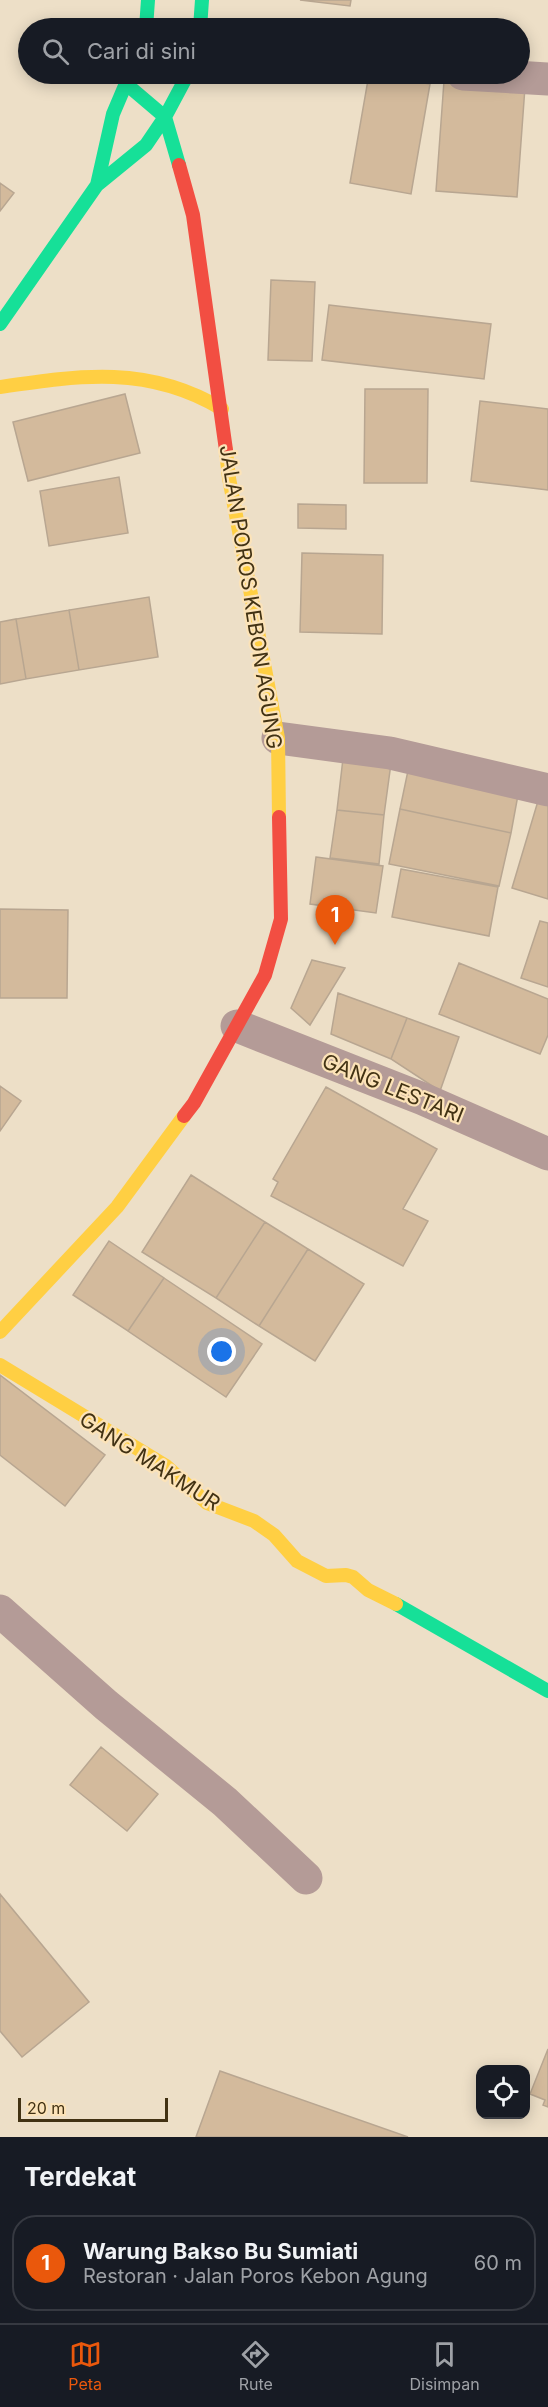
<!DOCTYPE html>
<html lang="id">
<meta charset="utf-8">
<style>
:root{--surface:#171b24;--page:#242831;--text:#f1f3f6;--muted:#9ea1a6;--line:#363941;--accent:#ea580c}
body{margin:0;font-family:Inter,sans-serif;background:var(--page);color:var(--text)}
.controls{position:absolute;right:18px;bottom:18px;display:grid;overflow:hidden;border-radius:12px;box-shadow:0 3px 15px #0003}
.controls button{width:54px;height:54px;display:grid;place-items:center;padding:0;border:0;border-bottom:2px solid var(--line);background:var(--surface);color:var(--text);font:30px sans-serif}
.scale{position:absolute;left:18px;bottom:15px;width:150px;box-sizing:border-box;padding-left:6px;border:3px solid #423213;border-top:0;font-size:16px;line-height:21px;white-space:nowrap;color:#423213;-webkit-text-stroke:4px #fce3b8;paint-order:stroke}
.you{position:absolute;left:222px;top:1352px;width:21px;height:21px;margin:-15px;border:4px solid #fff;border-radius:50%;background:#1a73e8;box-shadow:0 0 0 9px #1a73e833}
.badge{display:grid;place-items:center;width:39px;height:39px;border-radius:50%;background:var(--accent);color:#fff;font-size:20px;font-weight:700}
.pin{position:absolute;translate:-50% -50px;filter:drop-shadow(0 2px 3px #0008)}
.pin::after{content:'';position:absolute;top:32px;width:21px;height:18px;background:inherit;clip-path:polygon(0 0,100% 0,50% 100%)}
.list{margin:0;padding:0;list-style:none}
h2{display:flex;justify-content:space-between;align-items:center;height:78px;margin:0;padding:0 24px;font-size:26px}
h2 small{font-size:20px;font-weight:400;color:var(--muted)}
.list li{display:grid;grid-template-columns:39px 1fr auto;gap:18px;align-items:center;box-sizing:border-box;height:96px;margin:0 12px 12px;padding:0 12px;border:2px solid var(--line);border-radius:24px}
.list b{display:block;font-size:22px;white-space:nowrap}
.list p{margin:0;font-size:20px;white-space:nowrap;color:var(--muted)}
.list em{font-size:20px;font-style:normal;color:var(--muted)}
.icon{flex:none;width:33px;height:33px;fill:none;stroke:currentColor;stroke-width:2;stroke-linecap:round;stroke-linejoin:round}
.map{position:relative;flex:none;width:548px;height:2137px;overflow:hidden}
.search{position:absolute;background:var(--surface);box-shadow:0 3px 15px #0003;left:18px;right:18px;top:18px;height:66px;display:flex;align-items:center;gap:15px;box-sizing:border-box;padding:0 21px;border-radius:33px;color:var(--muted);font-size:22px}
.sheet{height:186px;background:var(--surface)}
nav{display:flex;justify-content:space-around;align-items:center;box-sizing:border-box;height:84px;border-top:2px solid var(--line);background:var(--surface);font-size:16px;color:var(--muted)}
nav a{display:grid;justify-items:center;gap:3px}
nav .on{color:var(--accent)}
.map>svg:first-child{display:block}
.building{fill:#d3ba9c;stroke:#b8a691;stroke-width:1.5}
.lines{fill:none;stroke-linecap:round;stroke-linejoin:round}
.street{stroke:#b49b97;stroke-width:33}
.fast{stroke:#16e098;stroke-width:14}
.slow{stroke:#ffcf43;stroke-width:14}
.jam{stroke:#f24e42;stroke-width:14}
.labels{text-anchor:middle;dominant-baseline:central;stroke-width:4.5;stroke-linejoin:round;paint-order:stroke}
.street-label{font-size:21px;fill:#423213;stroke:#fce3b8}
</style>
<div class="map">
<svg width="548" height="2137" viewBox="0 0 548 2137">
<rect width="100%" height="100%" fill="#eddfc7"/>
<path class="building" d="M300 0H351L350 6Z
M369 74 430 84 411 194 350 183Z
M444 81 525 87 517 197 436 191Z
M0 183 14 193 0 211Z
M271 280 315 282 312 361 268 360Z
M329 305 491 324 484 379 322 360Z
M365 389H428L427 483H364Z
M125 394 140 453 28 481 13 422Z
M480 401 548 409V490L471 481Z
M119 477 128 533 49 546 40 491Z
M298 504 346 505V529L298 528Z
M302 553 383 555 382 634 300 632Z
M149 597 158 657 79 670 69 610Z
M69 610 79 670 26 679 16 619Z
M16 619 26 679 0 684V622Z
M344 750 392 756 384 815 337 810Z
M410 761 520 784 511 833 400 809Z
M541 791 548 793V899L512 888Z
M400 809 511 833 499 886 389 864Z
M337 810 384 815 379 864 330 858Z
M316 857 383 866 376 913 310 904Z
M401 869 498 887 489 936 392 917Z
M0 909 68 910 67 998H0Z
M540 921 548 923V987L521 978Z
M312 960 345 968 310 1025 291 1008Z
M459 963 548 999V1035L540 1054 439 1014Z
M338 993 407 1018 391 1059 331 1034Z
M407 1018 459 1037 440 1091 391 1059Z
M0 1086 21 1101 0 1131Z
M326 1087 437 1149 403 1209 428 1221 403 1266 271 1196 278 1182 273 1179Z
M191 1175 265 1222 216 1298 142 1252Z
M265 1222 308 1249 259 1326 216 1298Z
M109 1241 164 1278 128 1331 73 1295Z
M308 1249 364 1284 315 1361 259 1326Z
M164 1278 262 1344 226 1397 128 1331Z
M0 1375 105 1455 65 1506 0 1455Z
M101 1747 158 1794 127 1831 70 1785Z
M0 1894 89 2002 22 2057 0 2031Z
M548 2049V2107L543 2105 545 2100 530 2094Z
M220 2071 408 2137H196Z"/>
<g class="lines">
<path class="street" d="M463 74 548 79
M278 738 390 753 548 790
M237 1026 423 1099 548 1154
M0 1611 106 1705 225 1802 306 1878"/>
<path class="fast" d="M146 28 148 0
M200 28 202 0
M125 83 165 117 179 165
M97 185 113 114 130 74
M0 324 97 185 146 145 165 117 188 74
M396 1604 548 1691"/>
<path class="slow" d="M0 387C81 375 149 365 222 409
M226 450 229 478 278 738 279 817
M0 1332 117 1207 184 1116
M0 1365 166 1466 207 1503 254 1521 274 1535 297 1561 326 1576 346 1575 353 1577 368 1590 396 1604"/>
<path class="jam" d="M179 165 193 215 226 450
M184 1116 194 1103 265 975 281 919 279 817"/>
</g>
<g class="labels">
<g class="street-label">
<text transform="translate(251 597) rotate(81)">JALAN POROS KEBON AGUNG</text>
<text transform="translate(393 1088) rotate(22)">GANG LESTARI</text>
<text transform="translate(150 1461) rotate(33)">GANG MAKMUR</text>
</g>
</g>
</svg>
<div class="controls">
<button><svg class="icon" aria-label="locate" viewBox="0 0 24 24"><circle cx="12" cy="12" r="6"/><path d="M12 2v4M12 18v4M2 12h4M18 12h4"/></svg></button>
</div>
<div class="scale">20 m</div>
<div class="you"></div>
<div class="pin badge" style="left:335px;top:945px">1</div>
<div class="search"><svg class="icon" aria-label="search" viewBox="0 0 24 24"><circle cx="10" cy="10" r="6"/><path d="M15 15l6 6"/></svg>Cari di sini</div>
</div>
<section class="sheet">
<h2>Terdekat<small></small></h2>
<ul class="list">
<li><span class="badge">1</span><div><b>Warung Bakso Bu Sumiati</b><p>Restoran · Jalan Poros Kebon Agung</p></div><em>60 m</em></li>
</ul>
</section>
<nav>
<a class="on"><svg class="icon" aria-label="map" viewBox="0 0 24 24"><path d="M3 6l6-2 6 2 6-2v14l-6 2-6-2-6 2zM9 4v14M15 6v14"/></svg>Peta</a>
<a><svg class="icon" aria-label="directions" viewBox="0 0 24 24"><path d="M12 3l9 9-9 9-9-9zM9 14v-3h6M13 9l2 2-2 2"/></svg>Rute</a>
<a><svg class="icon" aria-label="saved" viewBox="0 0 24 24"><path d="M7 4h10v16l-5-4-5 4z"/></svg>Disimpan</a>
</nav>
